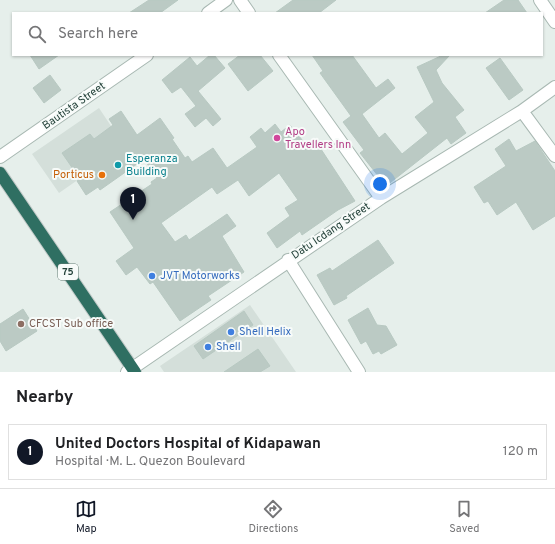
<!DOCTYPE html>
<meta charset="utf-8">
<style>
:root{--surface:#fff;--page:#f6f6f6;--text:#202124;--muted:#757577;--line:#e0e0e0;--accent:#111827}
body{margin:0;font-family:Overpass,sans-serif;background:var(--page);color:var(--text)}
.you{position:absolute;left:380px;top:184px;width:14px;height:14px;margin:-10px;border:3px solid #fff;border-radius:50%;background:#1a73e8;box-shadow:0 0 0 6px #1a73e833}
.badge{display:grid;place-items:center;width:26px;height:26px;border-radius:50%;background:var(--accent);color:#fff;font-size:13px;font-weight:700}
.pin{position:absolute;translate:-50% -33px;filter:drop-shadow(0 1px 2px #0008)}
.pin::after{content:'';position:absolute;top:21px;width:14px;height:12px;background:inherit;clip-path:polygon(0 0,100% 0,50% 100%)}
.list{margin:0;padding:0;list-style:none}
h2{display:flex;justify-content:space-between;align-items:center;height:52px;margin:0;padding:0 16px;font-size:17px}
h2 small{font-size:13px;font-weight:400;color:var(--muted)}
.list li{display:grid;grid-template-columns:26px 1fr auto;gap:12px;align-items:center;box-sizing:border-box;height:56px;margin:0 8px 8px;padding:0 8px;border:1px solid var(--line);border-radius:0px}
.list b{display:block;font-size:15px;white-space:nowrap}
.list p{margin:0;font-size:13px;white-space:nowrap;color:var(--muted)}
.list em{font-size:13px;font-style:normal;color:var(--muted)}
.icon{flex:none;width:22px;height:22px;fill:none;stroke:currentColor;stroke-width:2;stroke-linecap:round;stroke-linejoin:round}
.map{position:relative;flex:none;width:555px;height:372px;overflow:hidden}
.search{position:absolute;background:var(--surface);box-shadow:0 1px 3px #0004;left:12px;right:12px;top:12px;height:44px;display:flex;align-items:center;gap:10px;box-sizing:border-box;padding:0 14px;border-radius:0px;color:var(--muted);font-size:15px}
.sheet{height:116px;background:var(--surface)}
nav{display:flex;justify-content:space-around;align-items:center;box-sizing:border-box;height:56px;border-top:1px solid var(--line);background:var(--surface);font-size:11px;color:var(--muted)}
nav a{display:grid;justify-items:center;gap:2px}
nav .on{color:var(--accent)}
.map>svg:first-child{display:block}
.built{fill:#d4dfda}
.building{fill:#bbcac4;stroke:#b8c9c2}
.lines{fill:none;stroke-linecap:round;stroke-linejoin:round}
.street-casing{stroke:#a8b8b2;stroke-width:14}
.highway-casing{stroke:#c2cac8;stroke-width:14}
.street{stroke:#fff;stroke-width:12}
.highway{stroke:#2f6f62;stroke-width:12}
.hotel-dot{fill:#d1479c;stroke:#f7fbf9;stroke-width:1.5}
.culture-dot{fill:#0f9aa8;stroke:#f7fbf9;stroke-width:1.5}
.food-dot{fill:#e8710a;stroke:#f7fbf9;stroke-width:1.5}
.shop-dot{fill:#3f7fe0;stroke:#f7fbf9;stroke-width:1.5}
.education-dot{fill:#8d6e63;stroke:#f7fbf9;stroke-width:1.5}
.labels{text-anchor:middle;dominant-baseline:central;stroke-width:4;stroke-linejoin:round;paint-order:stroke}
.shield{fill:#f7fbf9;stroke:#637a73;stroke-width:1}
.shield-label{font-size:10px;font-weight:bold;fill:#24423a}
.street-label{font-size:11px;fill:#24423a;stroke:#f7fbf9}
.hotel-label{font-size:11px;fill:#b23c85;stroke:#f7fbf9;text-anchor:start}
.culture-label{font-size:11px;fill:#0d838f;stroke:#f7fbf9;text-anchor:start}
.food-label{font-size:11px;fill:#c56008;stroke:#f7fbf9;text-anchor:end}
.shop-label{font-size:11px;fill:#366cbe;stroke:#f7fbf9;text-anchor:start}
.education-label{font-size:11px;fill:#785e54;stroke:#f7fbf9;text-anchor:start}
</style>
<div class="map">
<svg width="555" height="372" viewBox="0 0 555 372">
<rect width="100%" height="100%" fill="#e6efeb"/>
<path class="built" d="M99 108 125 147 59 193 32 154Z
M250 305 296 372H164L160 366Z"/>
<path class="building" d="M149 0H178L160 13H129Z
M293 0H336L319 13H275Z
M504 0H518L527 13H485Z
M30 55H59L39 69Z
M210 55H214L225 68 198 91 221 119 213 126 206 118 195 127 185 114 196 106 181 87 172 93 162 80 190 57 197 66Z
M240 55H260L273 71 248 91 228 64Z
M312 55H352L376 88 388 79 395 88 362 114 379 138 385 133 402 154 428 133 415 117 434 102 417 67 443 55H450L436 70 442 83 464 110 455 117 466 133 451 144 447 138 386 186 360 153 364 150 343 122 351 116 320 73 323 71Z
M500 58 523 90 509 100 486 68Z
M50 75 61 90 44 103 33 88Z
M121 111 137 135 160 118 174 138 172 139 185 158 188 156 192 162 213 148 227 168 257 147 250 137 261 128 265 133 275 124 281 132 290 125 307 146 315 140 355 201 338 210 302 235 300 231 277 248 267 233 290 216 285 208 298 200 279 173 249 196 238 180 217 194 212 187 161 223 175 242 186 235 189 240 227 214 236 226 222 236 244 272 208 296 211 300 180 321 153 282 150 284 137 267 126 275 116 261 134 248 110 212 152 184 151 182 157 178 144 159 100 190 98 187 86 195 77 181 80 179 62 153 90 134 94 139 113 125 109 119Z
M509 139 516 151 535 141 555 171V216L533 230 516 202 497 215 488 201 484 203 474 187 506 166 495 149Z
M378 240 394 263 346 296 347 298 334 305 317 275 330 268 332 271Z
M368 308 377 325 386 326 397 345 381 354 379 351 373 354 366 341 361 344 348 320Z
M23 309 37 331 6 351 0 341V324Z
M244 311 253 325 203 359 194 346Z
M258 349 270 366 260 372H224Z"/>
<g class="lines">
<g class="street-casing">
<path id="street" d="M240 0 249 13
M540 0 555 22
M208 13 226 0
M279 55 381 198
M522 111 555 156
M0 157 147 55
M288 260 359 372
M127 372 381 198 522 111 555 87"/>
</g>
<g class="highway-casing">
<path id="highway" d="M0 173 135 372"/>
</g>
<use href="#street" class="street"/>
<use href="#highway" class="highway"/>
</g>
<circle class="hotel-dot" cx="277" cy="138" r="4"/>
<circle class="culture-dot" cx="118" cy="165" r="4"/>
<circle class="food-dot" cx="102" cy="175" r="4"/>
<g class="shop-dot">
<circle cx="152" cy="276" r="4"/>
<circle cx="231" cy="332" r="4"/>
<circle cx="208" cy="347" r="4"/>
</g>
<circle class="education-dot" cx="21" cy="324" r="4"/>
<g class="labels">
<rect class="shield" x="58" y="264" width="20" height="16" rx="3"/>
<g class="shield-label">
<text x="68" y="272">75</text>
</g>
<g class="street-label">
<text transform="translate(74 106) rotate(-35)">Bautista Street</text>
<text transform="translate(331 231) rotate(-34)">Datu Icdang Street</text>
</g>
<g class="hotel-label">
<text x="285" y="132">Apo<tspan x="285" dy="13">Travellers Inn</tspan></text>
</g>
<g class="culture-label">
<text x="126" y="159">Esperanza<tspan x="126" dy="13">Building</tspan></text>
</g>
<g class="food-label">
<text x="94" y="175">Porticus</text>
</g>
<g class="shop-label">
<text x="160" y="276">JVT Motorworks</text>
<text x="239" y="332">Shell Helix</text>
<text x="216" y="347">Shell</text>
</g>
<g class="education-label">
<text x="29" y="324">CFCST Sub office</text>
</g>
</g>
</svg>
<div class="you"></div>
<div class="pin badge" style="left:133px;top:220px">1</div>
<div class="search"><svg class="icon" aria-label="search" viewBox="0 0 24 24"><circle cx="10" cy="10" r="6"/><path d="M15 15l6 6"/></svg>Search here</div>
</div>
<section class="sheet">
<h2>Nearby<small></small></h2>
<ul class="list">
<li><span class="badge">1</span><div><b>United Doctors Hospital of Kidapawan</b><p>Hospital · M. L. Quezon Boulevard</p></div><em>120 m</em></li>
</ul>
</section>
<nav>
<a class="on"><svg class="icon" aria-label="map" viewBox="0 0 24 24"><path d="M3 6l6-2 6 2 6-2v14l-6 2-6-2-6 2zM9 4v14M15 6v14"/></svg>Map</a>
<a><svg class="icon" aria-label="directions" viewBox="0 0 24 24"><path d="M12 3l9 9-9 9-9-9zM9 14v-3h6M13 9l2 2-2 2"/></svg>Directions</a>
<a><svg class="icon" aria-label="saved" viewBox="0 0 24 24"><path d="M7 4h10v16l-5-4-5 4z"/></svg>Saved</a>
</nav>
